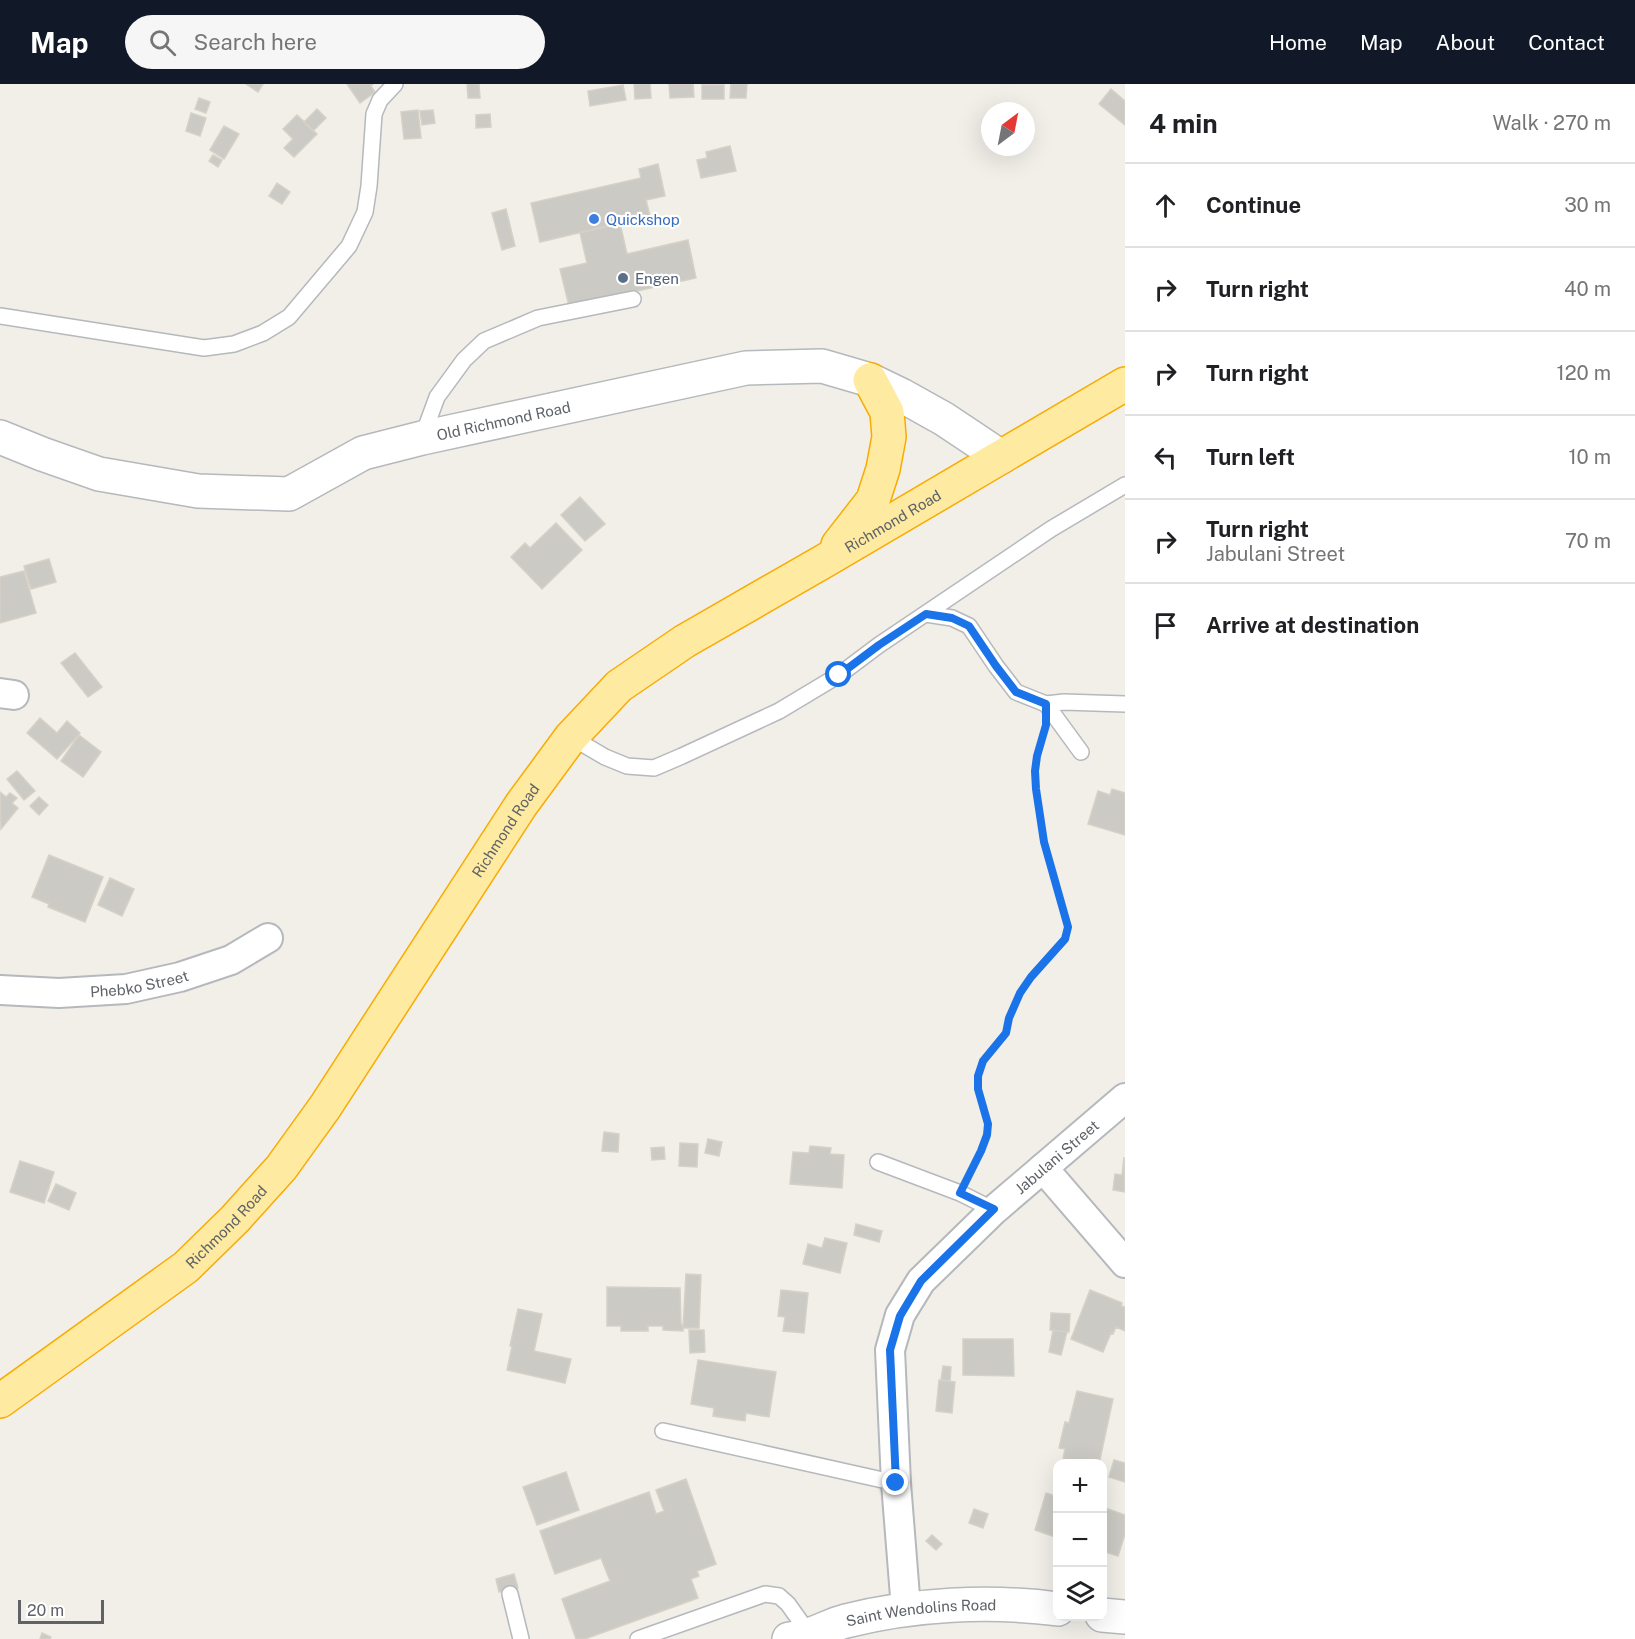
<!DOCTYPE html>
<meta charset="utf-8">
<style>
:root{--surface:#fff;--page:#f6f6f6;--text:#202124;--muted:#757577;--line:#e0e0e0;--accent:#111827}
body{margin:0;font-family:"Public Sans",sans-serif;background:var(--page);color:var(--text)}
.controls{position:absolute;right:18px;bottom:18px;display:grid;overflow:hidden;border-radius:12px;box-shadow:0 6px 24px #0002}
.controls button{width:54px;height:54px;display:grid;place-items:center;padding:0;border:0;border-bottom:2px solid var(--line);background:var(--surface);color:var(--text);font:30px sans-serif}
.compass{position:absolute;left:981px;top:18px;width:54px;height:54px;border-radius:50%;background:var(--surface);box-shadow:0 6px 24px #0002;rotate:32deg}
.scale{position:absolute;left:18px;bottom:15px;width:86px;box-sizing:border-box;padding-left:6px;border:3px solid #5f6368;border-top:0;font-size:16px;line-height:21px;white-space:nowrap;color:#5f6368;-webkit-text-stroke:4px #fff;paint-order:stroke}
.stop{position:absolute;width:18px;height:18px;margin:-14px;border:4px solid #1a73e8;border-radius:50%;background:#fff}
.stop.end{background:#1a73e8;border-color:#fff;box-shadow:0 2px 6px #0008}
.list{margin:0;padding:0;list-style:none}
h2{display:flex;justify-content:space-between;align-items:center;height:78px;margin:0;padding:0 24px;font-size:26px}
h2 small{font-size:20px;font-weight:400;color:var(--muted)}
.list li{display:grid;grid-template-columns:39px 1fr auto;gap:18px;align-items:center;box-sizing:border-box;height:84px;padding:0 24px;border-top:2px solid var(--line)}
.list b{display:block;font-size:22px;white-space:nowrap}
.list p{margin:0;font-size:20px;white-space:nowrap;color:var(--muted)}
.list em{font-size:20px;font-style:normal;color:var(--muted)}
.icon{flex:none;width:33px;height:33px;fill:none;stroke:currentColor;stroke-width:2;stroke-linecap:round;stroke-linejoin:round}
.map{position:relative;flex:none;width:1125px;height:1555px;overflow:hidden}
header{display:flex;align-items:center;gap:36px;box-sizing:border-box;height:84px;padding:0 30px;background:var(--accent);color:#fff}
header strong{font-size:28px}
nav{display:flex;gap:33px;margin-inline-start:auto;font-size:21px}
.search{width:420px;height:54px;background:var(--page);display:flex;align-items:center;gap:15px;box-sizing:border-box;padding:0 21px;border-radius:33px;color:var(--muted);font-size:22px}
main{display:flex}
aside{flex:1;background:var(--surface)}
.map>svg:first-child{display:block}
.building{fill:#cccac5;stroke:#d6d1c6;stroke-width:1.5}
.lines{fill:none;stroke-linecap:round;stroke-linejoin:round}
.service-casing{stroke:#b5b8bc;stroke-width:18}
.minor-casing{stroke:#b5b8bc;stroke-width:32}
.tertiary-casing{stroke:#b5b8bc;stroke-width:36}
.trunk-casing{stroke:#f9ab00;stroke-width:36}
.path{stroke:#9cc7a9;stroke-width:4;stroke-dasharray:6 3;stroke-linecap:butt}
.service{stroke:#fff;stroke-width:15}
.minor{stroke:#fff;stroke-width:28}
.tertiary{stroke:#fff;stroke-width:33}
.trunk{stroke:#feeaa1;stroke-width:33}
.route{stroke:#1a73e8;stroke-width:8}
.shop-dot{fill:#3f7fe0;stroke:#fff;stroke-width:2}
.service-dot{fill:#5c6f8a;stroke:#fff;stroke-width:2}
.labels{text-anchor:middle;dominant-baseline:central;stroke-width:4.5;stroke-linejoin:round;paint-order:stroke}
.shop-label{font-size:15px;fill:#366cbe;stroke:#fff;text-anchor:start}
.service-label{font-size:15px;fill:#4e5e75;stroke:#fff;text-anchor:start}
.street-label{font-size:15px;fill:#5f6368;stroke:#fff}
</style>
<header>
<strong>Map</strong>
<div class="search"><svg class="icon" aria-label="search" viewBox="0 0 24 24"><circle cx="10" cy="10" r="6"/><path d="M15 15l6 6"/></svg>Search here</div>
<nav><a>Home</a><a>Map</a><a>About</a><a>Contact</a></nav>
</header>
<main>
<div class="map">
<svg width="1125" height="1555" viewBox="0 0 1125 1555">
<rect width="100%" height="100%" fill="#f1efe8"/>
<path class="building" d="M246 0H263L258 8Z
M347 0H373L371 2 375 8 360 19Z
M467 0H479L480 14H468Z
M634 0H650L651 14 635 15Z
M669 0H693L694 13 670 14Z
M731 0H747L746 14H730Z
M623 1 626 16 590 22 588 7Z
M702 1H724V15H702Z
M1111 5 1125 17V41L1099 20Z
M199 14 210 18 206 29 195 25Z
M317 25 326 34 313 47 304 38Z
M418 26 421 54 404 55 401 28Z
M433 26 435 39 422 41 420 27Z
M191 29 206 34 200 52 186 47Z
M490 30 491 43 476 44V31Z
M297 31 317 50 294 73 284 64 293 55 283 45Z
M224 42 239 50 224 75 210 66Z
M730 62 736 87 701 94 697 76 707 74 706 68Z
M213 71 222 76 218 83 209 77Z
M658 80 665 112 646 116 650 132 540 158 531 119 641 94 639 85Z
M277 99 290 108 282 120 269 112Z
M506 125 515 162 502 166 492 129Z
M620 139 627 170 688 156 696 194 569 222 560 185 587 179 580 149Z
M580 413 605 440 585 457 561 431Z
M556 439 582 466 542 505 511 473 525 459 530 464Z
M49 475 56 498 31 505 24 482Z
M24 487 36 529 0 539V493Z
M75 569 102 603 88 613 61 579Z
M40 634 57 649 67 637 80 649 57 675 27 649Z
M79 651 101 668 83 693 61 677Z
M17 687 35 707 24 716 7 695Z
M1112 705 1125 709V751L1088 740 1098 707 1110 711Z
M0 708 6 713 10 709 17 714 12 719 18 724 1 745Z
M39 713 48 721 39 731 30 722Z
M49 771 103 793 85 838 48 823 49 820 32 813Z
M110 794 134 805 122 832 98 821Z
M604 1048 619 1050 618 1068 602 1067Z
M708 1055 722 1058 719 1072 705 1069Z
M680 1059 698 1060 697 1083 679 1082Z
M810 1062 831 1064 830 1070 844 1071 842 1104 790 1100 793 1068 809 1069Z
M664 1063 665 1075 652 1076 651 1064Z
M1124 1073 1125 1108 1113 1106 1115 1090 1122 1091Z
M20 1077 54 1088 44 1119 10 1108Z
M56 1100 76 1109 69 1126 48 1117Z
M856 1140 882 1147 879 1158 854 1151Z
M825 1154 847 1159 840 1189 803 1180 808 1160 822 1164Z
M686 1190 701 1191 699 1244H683Z
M607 1203 680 1204 681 1240 683 1241V1247L663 1246V1242H648V1247H621V1242H607Z
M781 1206 808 1209 804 1249 783 1247 785 1233 778 1232Z
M1090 1206 1122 1219 1121 1222 1125 1223V1247L1116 1243 1113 1250 1111 1249 1103 1268 1071 1255Z
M518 1225 542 1230 534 1267 571 1275 565 1299 507 1286 512 1262H510Z
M1051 1229 1070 1230 1069 1248 1050 1246Z
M689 1246H704L705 1268 690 1269Z
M1053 1246 1067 1248 1061 1271 1049 1268Z
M963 1255H1013L1014 1292 963 1291Z
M698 1276 776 1288 769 1333 746 1329 745 1337 713 1332 714 1324 691 1320Z
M943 1282 951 1283 950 1297 941 1296Z
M939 1296 955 1298 952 1329 936 1327Z
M1077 1307 1113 1315 1099 1380H1062L1065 1365 1059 1364 1065 1338 1069 1339Z
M1114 1376 1125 1379V1398L1109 1393Z
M566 1388 579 1426 537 1441 523 1403Z
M686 1395 716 1480 697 1487 699 1492 691 1495 698 1514 585 1555H576L562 1515 610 1497 601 1474 555 1490 540 1447 649 1408 656 1430 664 1427 656 1406Z
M1046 1409 1058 1413V1454L1035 1446Z
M1105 1424 1125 1431V1450L1118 1472 1102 1467V1428Z
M974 1425 988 1430 983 1444 969 1439Z
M932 1451 942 1460 936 1466 926 1457Z
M514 1490 518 1504 499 1508 496 1495Z
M42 1549 51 1553 50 1555H40Z"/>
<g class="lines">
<g class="service-casing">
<path id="service" d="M0 232 204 264 234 260 263 249 289 233 349 162 365 128 369 102 374 30 380 16 395 0
M422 354 437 313 464 276 484 257 538 234 633 215
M926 530 952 534 969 542 996 582 1016 608 1046 620 1064 618 1125 620
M1046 620 1081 668
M571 653 605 673 627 682 654 684 682 672 779 627 839 591 879 561 1051 445 1125 401
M878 1078 960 1109 994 1126
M663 1347 896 1399
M510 1510 521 1555
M638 1555 765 1510 779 1512 788 1520 810 1551"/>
</g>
<g class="minor-casing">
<g id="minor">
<path d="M0 609 14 611"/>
<path id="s1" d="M0 906 59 909 126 905 180 893 231 876 268 854"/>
<path d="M1043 1084 1125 1179"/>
<path id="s2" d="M906 1525 896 1399 890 1266 900 1231 921 1197 994 1126 1125 1014"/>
</g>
</g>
<g class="tertiary-casing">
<g id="tertiary">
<path id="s3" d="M0 353 42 370 99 390 198 407 289 410 363 369 422 354 746 284 822 282 870 296 901 311 944 335 1001 373"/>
<path d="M1102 1531 1125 1533"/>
<path id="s4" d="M789 1555C797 1554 805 1553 812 1550 823 1546 834 1540 846 1537 913 1520 989 1516 1058 1525"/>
</g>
</g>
<g class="trunk-casing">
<g id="trunk">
<path d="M838 461 873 416 883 385 889 353 887 328 870 296"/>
<path id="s5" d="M0 1317 186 1183 235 1135 281 1084 325 1023 521 721 571 653 619 602 685 557 826 476 1125 300"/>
</g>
</g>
<path class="path" d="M970 1089 981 1067 987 1051 988 1040 977 1005 978 991 983 977 1006 949 1009 934 1020 909 1031 893 1065 855 1068 843C1056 794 1035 739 1035 689 1035 677 1039 664 1042 653"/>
<use href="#service" class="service"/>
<use href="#minor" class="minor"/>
<use href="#tertiary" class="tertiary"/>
<use href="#trunk" class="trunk"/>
</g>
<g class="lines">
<path class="route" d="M839 591 879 561 926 530 952 534 969 542 996 582 1016 608 1046 620V641L1037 672 1035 687 1036 705 1044 758 1068 843 1065 855 1031 893 1020 909 1009 934 1006 949 983 977 978 992V1005L988 1040 987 1051 981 1067 960 1109 994 1125 921 1197 900 1232 890 1266 896 1399"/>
</g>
<circle class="shop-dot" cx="594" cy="135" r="6"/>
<circle class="service-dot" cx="623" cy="194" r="6"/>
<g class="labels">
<g class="shop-label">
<text x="606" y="135">Quickshop</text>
</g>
<g class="service-label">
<text x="635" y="194">Engen</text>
</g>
<g class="street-label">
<text stroke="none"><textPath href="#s3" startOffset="526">Old Richmond Road</textPath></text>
<text stroke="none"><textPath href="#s5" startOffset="1276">Richmond Road</textPath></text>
<text stroke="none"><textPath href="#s5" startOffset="772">Richmond Road</textPath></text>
<text stroke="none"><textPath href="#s1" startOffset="140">Phebko Street</textPath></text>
<text stroke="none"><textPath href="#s2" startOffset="520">Jabulani Street</textPath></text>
<text stroke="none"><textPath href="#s5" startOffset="286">Richmond Road</textPath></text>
<text stroke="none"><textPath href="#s4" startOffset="136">Saint Wendolins Road</textPath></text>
</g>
</g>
</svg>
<div class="controls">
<button>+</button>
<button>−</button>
<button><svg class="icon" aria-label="layers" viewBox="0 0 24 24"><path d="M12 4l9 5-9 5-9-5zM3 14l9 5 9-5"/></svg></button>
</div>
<svg class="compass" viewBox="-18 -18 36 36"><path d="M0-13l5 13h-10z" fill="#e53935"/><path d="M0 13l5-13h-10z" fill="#757577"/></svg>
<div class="scale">20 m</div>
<div class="stop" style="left:839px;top:591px"></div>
<div class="stop end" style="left:896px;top:1399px"></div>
</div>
<aside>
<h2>4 min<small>Walk · 270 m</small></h2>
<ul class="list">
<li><svg class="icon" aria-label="ahead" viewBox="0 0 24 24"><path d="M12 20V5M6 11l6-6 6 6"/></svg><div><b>Continue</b></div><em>30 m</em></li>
<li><svg class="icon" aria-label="right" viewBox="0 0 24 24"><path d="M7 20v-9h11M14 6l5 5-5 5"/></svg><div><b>Turn right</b></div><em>40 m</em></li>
<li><svg class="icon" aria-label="right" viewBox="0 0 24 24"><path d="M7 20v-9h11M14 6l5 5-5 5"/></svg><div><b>Turn right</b></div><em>120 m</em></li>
<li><svg class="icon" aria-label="left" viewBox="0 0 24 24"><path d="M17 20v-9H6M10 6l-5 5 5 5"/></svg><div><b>Turn left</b></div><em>10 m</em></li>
<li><svg class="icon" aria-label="right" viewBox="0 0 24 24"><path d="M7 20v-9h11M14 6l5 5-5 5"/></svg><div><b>Turn right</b><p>Jabulani Street</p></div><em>70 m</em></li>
<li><svg class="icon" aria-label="arrive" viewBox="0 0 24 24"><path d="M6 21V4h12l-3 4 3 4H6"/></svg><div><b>Arrive at destination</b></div></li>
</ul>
</aside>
</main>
